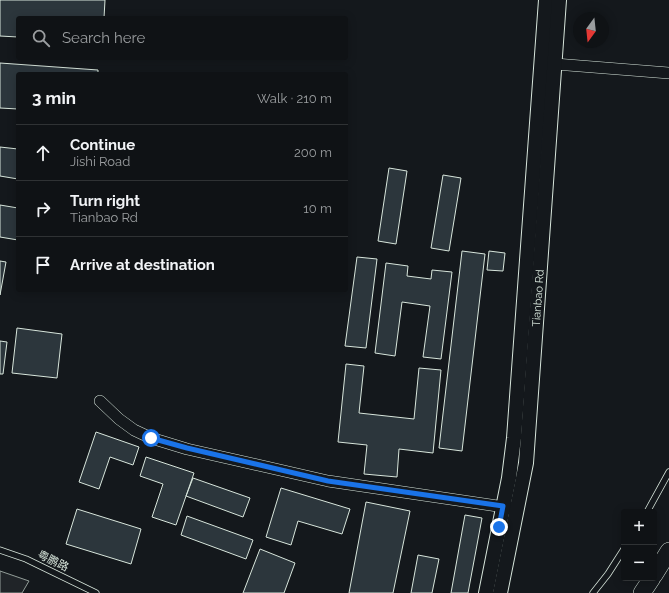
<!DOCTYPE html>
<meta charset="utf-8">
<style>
:root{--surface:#0f1215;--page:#1d2022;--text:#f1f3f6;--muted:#9b9ea0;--line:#2f3234}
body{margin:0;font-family:Raleway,"Noto Sans SC",sans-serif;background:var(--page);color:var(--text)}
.controls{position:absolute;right:12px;bottom:12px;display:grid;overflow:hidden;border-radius:4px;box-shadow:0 2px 10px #0003}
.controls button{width:36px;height:36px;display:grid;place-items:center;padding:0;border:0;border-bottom:1px solid var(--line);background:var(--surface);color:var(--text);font:20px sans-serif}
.compass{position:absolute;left:573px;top:12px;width:36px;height:36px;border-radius:50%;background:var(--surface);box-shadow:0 2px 10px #0003;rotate:195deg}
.stop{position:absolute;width:12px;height:12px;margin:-9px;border:3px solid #1a73e8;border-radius:50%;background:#fff}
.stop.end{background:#1a73e8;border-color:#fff;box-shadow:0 1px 4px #0008}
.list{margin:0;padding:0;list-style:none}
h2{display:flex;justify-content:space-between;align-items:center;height:52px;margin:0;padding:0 16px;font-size:17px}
h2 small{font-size:13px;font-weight:400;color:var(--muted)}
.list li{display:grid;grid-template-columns:26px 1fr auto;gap:12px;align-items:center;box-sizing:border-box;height:56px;padding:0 16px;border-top:1px solid var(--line)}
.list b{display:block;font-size:15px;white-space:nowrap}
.list p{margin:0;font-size:13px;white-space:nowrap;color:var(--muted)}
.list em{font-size:13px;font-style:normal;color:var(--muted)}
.icon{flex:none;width:22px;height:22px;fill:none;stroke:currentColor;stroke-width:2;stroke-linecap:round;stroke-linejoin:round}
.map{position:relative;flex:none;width:669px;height:593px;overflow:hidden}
.search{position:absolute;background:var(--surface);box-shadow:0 2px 10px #0003;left:16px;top:16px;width:332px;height:44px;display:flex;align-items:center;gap:10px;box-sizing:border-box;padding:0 14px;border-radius:4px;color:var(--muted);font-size:15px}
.panel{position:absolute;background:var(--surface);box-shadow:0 2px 10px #0003;left:16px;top:72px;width:332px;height:220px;border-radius:4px}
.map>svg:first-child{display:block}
.green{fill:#202428;stroke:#939e99}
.building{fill:#2c363c;stroke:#d8e6dc}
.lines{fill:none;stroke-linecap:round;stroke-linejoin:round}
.service-casing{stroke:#d8e6dc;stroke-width:7}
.minor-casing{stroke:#d8e6dc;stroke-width:12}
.tertiary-casing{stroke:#d8e6dc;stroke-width:16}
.primary-casing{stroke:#d8e6dc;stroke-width:18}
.service{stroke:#14181c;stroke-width:5.5}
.minor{stroke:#14181c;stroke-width:11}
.tertiary{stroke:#14181c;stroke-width:14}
.primary{stroke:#14181c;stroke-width:17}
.route{stroke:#1a73e8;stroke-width:5}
.labels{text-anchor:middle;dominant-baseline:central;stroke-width:3;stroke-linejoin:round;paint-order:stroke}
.street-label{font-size:11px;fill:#d8e6dc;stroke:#14181c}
</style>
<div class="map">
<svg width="669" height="593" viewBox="0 0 669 593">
<rect width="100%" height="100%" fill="#14181c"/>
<path class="green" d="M0 571 29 581 22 593H0Z"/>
<path class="building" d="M0 0H105L104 18H18V37L0 36Z
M0 63 98 70V74H18V109L0 108Z
M0 147 18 149V179L0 176Z
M389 168 407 171 396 244 378 241Z
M443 175 461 178 449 251 431 248Z
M0 205 18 208V240L0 237Z
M462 251 485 254 462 451 439 448Z
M489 251 505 253 503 271 487 270Z
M357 257 377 259 366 348 345 346Z
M0 261 6 262 0 295Z
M386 263 408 266 407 276 431 279 432 270 452 272 441 359 423 357 430 306 402 302 395 356 375 353Z
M17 328 62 334 57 378 12 373Z
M0 341 7 342 3 374H0Z
M346 364 364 366 359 413 414 419 419 368 441 370 433 453 399 449 397 477 364 474 367 445 338 442Z
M96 432 139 447 133 465 110 457 99 489 79 482Z
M146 457 194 473 176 525 152 517 163 484 140 476Z
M193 478 250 498 243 517 186 496Z
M281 488 350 509 342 534 298 521 291 545 266 537Z
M366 502 410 511 393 593H349Z
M77 509 141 529 131 564 66 544Z
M465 515 482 518 468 593H451Z
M187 516 253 540 246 559 181 535Z
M260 549 295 563 284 593H243Z
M418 555 439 559 432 593H411Z"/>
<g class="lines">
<g class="service-casing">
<path id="service" d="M647 512 669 472
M0 550 26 559 96 593
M593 593 608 574 624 549"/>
</g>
<g class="minor-casing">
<path id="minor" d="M555 64 669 73
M100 401 119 419 134 430 151 438 187 449 328 481 511 508"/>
</g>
<g class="tertiary-casing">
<g id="tertiary">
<path d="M486 593 509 478 514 438 546 0"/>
<path id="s1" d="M500 593 526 463 559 0"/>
</g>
</g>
<g class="primary-casing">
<path id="primary" d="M654 575 669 551
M642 593 652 578"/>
</g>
<use href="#service" class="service"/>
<use href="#minor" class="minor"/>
<use href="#tertiary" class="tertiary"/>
<use href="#primary" class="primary"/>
</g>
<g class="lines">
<path class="route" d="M151 438 187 448 328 481 503 506 499 527"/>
</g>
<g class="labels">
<g class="street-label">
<text stroke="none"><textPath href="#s1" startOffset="298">Tianbao Rd</textPath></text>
<text transform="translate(53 561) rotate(26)">粤鹏路</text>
</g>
</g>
</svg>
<div class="controls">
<button>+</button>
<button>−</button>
</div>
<svg class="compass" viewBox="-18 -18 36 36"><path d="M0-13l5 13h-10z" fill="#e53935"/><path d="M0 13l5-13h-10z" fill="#9b9ea0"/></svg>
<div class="stop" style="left:151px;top:438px"></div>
<div class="stop end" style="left:499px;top:527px"></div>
<div class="search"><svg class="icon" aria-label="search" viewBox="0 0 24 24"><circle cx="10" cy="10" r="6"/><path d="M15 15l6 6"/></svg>Search here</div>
<section class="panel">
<h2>3 min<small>Walk · 210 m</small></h2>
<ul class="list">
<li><svg class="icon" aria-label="ahead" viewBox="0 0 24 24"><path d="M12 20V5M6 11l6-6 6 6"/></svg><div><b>Continue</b><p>Jishi Road</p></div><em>200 m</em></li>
<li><svg class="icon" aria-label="right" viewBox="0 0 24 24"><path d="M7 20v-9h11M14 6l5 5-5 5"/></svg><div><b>Turn right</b><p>Tianbao Rd</p></div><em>10 m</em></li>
<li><svg class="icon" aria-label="arrive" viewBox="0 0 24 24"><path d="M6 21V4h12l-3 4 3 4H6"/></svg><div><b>Arrive at destination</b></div></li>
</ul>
</section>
</div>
